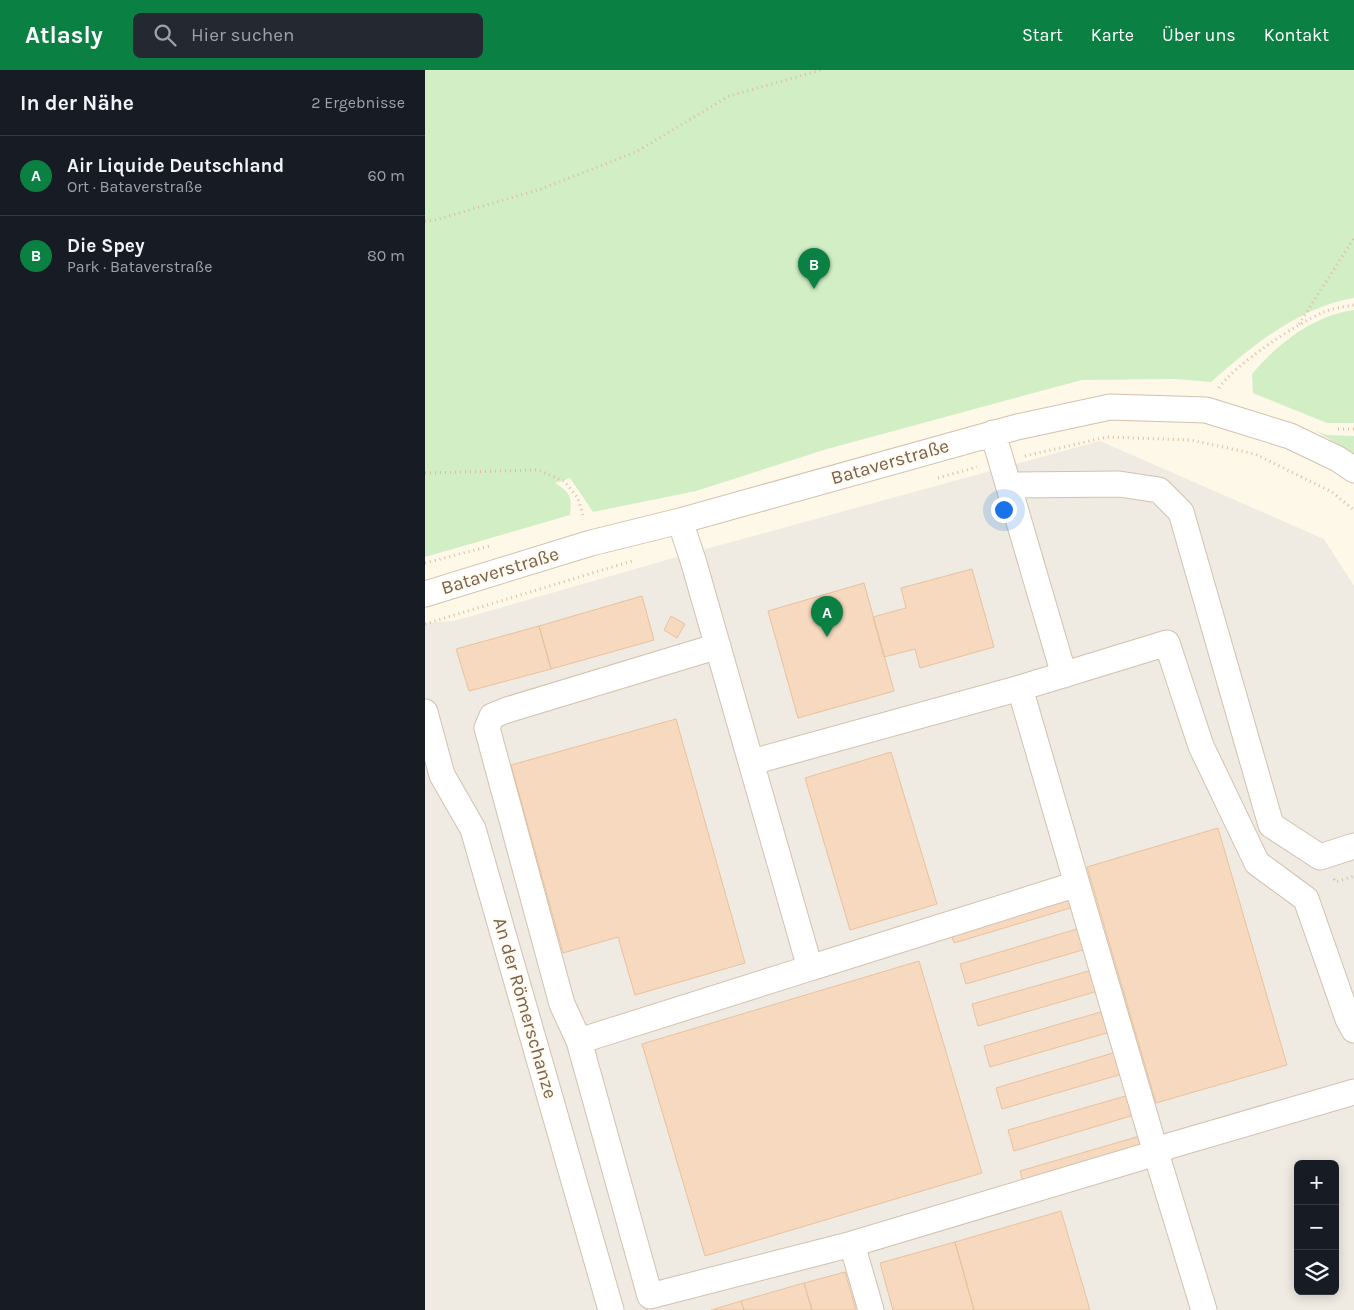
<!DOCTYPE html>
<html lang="de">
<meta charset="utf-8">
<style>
:root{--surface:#171b24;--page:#242831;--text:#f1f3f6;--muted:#9ea1a6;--line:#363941;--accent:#0b8043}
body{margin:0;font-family:Karla,sans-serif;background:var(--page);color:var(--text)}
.controls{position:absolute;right:15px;bottom:15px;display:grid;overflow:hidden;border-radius:8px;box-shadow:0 2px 12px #0003}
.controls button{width:45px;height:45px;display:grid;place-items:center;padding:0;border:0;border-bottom:1px solid var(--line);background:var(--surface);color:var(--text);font:25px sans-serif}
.you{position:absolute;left:578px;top:439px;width:18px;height:18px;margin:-12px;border:4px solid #fff;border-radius:50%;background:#1a73e8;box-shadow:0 0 0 8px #1a73e833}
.badge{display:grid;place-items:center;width:32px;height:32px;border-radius:50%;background:var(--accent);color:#fff;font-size:16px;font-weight:700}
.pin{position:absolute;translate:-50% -41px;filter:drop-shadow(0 1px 2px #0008)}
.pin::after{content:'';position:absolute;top:26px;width:18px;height:15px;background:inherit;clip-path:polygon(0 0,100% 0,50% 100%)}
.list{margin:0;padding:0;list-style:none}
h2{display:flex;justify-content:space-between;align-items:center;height:65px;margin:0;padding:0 20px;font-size:21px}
h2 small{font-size:16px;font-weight:400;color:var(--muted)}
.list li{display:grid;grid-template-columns:32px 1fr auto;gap:15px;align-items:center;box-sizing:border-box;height:80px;padding:0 20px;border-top:1px solid var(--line)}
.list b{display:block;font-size:19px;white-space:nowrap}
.list p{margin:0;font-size:16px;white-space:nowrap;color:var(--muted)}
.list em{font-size:16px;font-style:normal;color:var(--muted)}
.icon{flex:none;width:28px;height:28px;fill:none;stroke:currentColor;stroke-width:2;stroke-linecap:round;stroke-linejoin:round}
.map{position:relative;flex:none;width:929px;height:1240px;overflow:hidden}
header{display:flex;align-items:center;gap:30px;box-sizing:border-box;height:70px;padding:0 25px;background:var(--accent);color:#fff}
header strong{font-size:24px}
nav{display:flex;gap:28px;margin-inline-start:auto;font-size:18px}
.search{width:350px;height:45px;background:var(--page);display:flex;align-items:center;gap:12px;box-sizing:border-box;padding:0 18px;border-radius:8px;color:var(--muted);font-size:19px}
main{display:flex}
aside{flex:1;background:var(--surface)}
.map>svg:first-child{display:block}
.industrial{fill:#efeae2;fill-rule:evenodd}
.green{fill:#d2eec5}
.building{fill:#f6d9be;stroke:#eac19d}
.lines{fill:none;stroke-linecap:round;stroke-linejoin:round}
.minor-casing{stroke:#d3c1ad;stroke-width:27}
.path{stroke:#dcbda0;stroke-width:3;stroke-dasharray:1 4;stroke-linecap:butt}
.minor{stroke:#fff;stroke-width:25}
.labels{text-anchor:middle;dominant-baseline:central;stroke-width:4.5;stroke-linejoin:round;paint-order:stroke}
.street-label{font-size:19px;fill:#7c6049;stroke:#fffbf1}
</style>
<header>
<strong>Atlasly</strong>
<div class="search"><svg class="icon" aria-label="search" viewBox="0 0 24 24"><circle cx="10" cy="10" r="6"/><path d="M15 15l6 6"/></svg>Hier suchen</div>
<nav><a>Start</a><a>Karte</a><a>Über uns</a><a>Kontakt</a></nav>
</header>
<main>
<aside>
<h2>In der Nähe<small>2 Ergebnisse</small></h2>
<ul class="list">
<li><span class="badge">A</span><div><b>Air Liquide Deutschland</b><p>Ort · Bataverstraße</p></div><em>60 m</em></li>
<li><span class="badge">B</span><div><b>Die Spey</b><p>Park · Bataverstraße</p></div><em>80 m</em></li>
</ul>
</aside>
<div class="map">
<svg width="929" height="1240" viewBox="0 0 929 1240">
<rect width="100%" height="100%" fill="#fef8e9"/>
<path class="industrial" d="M675 371 899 469 929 516V1240H0V553L29 551 259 485ZM873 1094H910V1221H873Z"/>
<path class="green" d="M0 0H929V228C874 237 827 276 786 312L750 309 657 310 402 379 271 421 168 442 145 408 130 413C146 423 147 427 145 445L0 487Z
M929 240V353H902L828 323 827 304C854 273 887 246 929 240Z
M891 361 902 365 929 366V384Z"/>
<path class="building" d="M547 499 569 577 495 598 490 579 459 587 448 547 481 538 476 518Z
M439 513 469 621 373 648 343 541Z
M217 526 229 570 126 599 114 556Z
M246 546 260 554 252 568 239 560Z
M114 556 126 599 44 621 31 579Z
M251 649 320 893 210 925 193 867 138 883 86 695Z
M466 682 512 834 425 860 380 708Z
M793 758 862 995 731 1033 662 797Z
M646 828 649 837 529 873 526 863Z
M655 858 661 879 541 914 535 894Z
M494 891 557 1103 280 1186 217 974Z
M667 900 673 921 553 956 547 934Z
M679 941 685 962 565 997 559 976Z
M691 982 697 1004 577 1039 571 1018Z
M704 1025 709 1045 589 1081 583 1060Z
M715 1066 718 1077 598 1112 595 1101Z
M636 1141 665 1240H549L530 1172Z
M530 1172 549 1240H468L455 1193Z
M420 1202 431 1240H387L379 1213Z
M379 1213 387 1240H319L316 1231Z
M316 1231 319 1240H286Z"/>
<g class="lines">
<g class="minor-casing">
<path id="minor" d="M568 363 639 605
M583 415 694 414 734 420 756 442 846 755 895 787 929 776
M255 451 268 490 385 898 652 814 595 618 327 692
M0 524 166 473 255 451 592 357 685 337 781 340 865 366 913 389 929 400
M595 618 742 573 776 676 832 793 881 829 923 949 929 960
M0 642 17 705 48 759 186 1240
M385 898 154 971 225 1226 427 1174 731 1083 652 814
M154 971 137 934 62 658 67 646 82 640 293 576
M427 1174 446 1240
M779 1240 731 1083 744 1076 929 1022"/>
</g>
<path class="path" d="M0 151 10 150 116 119 211 82 304 26 396 0
M874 254 929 168
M794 318C810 294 871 254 899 242 908 238 919 237 929 235
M913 359H929
M600 386 682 367 766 370 830 384 907 422 929 440
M0 403 113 400 139 411 153 428 159 449
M513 408 552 397
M0 493 65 476
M0 554 207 491
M909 809 911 812 929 806"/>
<use href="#minor" class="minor"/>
</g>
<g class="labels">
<g class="street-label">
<text transform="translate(465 392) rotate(-16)">Bataverstraße</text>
<text transform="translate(75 501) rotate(-17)">Bataverstraße</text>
<text transform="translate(100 938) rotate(74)">An der Römerschanze</text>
</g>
</g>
</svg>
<div class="controls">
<button>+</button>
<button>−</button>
<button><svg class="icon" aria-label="layers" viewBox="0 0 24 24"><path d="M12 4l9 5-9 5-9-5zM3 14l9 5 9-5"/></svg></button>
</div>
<div class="you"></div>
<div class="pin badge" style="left:402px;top:567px">A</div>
<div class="pin badge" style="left:389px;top:219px">B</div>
</div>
</main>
